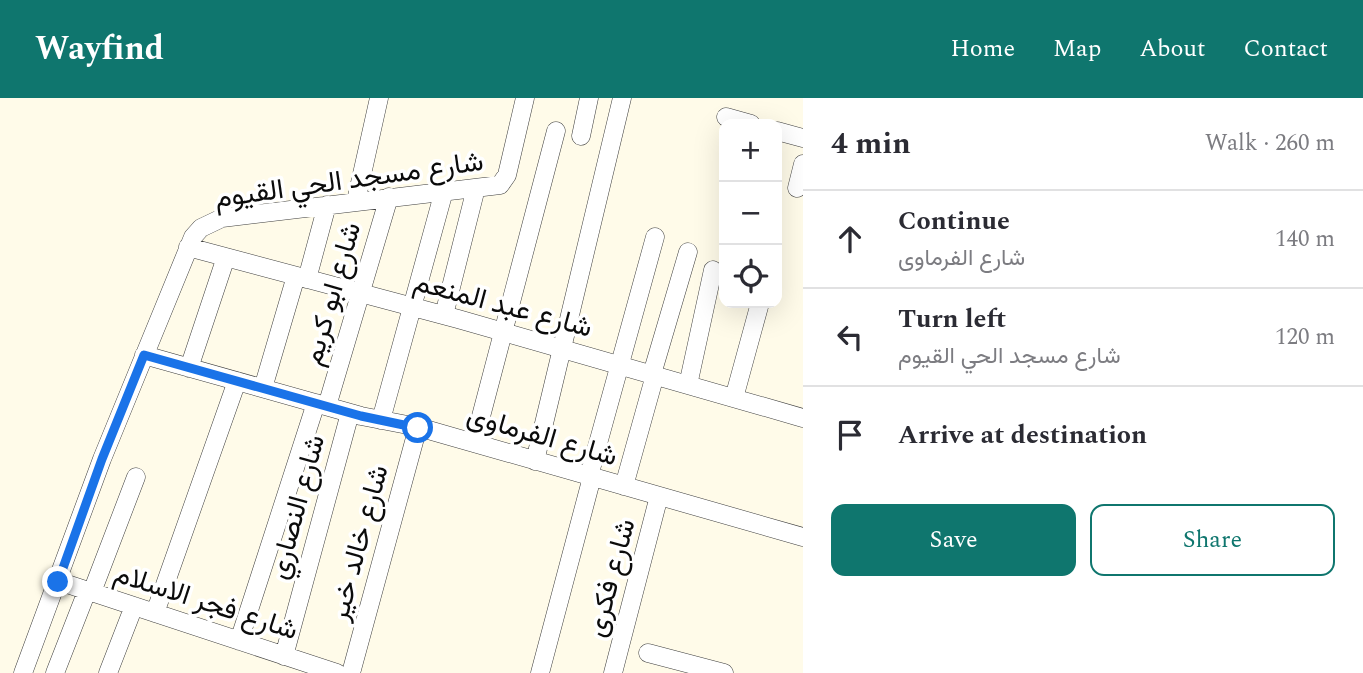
<!DOCTYPE html>
<meta charset="utf-8">
<style>
:root{--surface:#fff;--page:#f2f2f3;--text:#2b2b33;--muted:#7c7c81;--line:#e1e1e2;--accent:#0f766e}
body{margin:0;font-family:Spectral,Vazirmatn,serif;background:var(--page);color:var(--text)}
.controls{position:absolute;right:21px;top:21px;display:grid;overflow:hidden;border-radius:14px;box-shadow:0 7px 28px #0002}
.controls button{width:63px;height:63px;display:grid;place-items:center;padding:0;border:0;border-bottom:2px solid var(--line);background:var(--surface);color:var(--text);font:35px sans-serif}
.stop{position:absolute;width:21px;height:21px;margin:-16px;border:5px solid #1a73e8;border-radius:50%;background:#fff}
.stop.end{background:#1a73e8;border-color:#fff;box-shadow:0 2px 7px #0008}
.list{margin:0;padding:0;list-style:none}
h2{display:flex;justify-content:space-between;align-items:center;height:91px;margin:0;padding:0 28px;font-size:30px}
h2 small{font-size:23px;font-weight:400;color:var(--muted)}
.list li{display:grid;grid-template-columns:46px 1fr auto;gap:21px;align-items:center;box-sizing:border-box;height:98px;padding:0 28px;border-top:2px solid var(--line)}
.list b{display:block;font-size:26px;white-space:nowrap}
.list p{margin:0;font-size:23px;white-space:nowrap;color:var(--muted)}
.list em{font-size:23px;font-style:normal;color:var(--muted)}
.actions{display:flex;gap:14px;padding:21px 28px}
.actions a{flex:1;padding:16px 0;border:2px solid var(--accent);border-radius:14px;text-align:center;font-size:24px;color:var(--accent)}
.actions .main{background:var(--accent);color:#fff}
.icon{flex:none;width:38px;height:38px;fill:none;stroke:currentColor;stroke-width:2;stroke-linecap:round;stroke-linejoin:round}
.map{position:relative;flex:none;width:803px;height:575px;overflow:hidden}
header{display:flex;align-items:center;gap:42px;box-sizing:border-box;height:98px;padding:0 35px;background:var(--accent);color:#fff}
header strong{font-size:33px}
nav{display:flex;gap:38px;margin-inline-start:auto;font-size:24px}
main{display:flex}
aside{flex:1;background:var(--surface)}
.map>svg:first-child{display:block}
.lines{fill:none;stroke-linecap:round;stroke-linejoin:round}
.minor-casing{stroke:#3e3e3e;stroke-width:19}
.minor{stroke:#fff;stroke-width:18}
.route{stroke:#1a73e8;stroke-width:9}
.labels{text-anchor:middle;dominant-baseline:central;stroke-width:7;stroke-linejoin:round;paint-order:stroke}
.street-label{font-size:28px;fill:#0b0b0b;stroke:#fff}
</style>
<header>
<strong>Wayfind</strong>
<nav><a>Home</a><a>Map</a><a>About</a><a>Contact</a></nav>
</header>
<main>
<div class="map">
<svg width="803" height="575" viewBox="0 0 803 575">
<rect width="100%" height="100%" fill="#fffbe9"/>
<g class="lines">
<g class="minor-casing">
<path id="minor" d="M726 19 751 26
M777 33 803 40
M581 38 589 0
M797 90 803 66
M356 103 379 0
M188 149 458 221 803 320
M307 181 327 107
M444 217 476 90
M144 257 361 318 418 329 803 439
M189 270 226 159
M652 276 688 154
M688 287 713 172
M263 290 296 178
M734 300 760 205
M327 308 389 99
M381 322 444 93
M474 345 556 33
M535 363 622 0
M589 378 655 139
M624 388 655 277
M58 483 337 575
M92 494 136 379
M155 515 237 283
M239 543 316 305
M648 555 724 575
M284 558 350 315
M23 575 102 361 193 139 201 130 222 120 500 87 507 77 525 0
M55 575 87 493
M108 575 134 508
M351 575 418 329
M540 575 592 379
M613 575 659 398"/>
</g>
<use href="#minor" class="minor"/>
</g>
<g class="lines">
<path class="route" d="M58 484 102 361 144 257 361 318 418 330"/>
</g>
<g class="labels">
<g class="street-label">
<text transform="translate(349 82) rotate(-8)">شارع مسجد الحي القيوم</text>
<text transform="translate(332 196) rotate(-74)">شارع ابو كريم</text>
<text transform="translate(503 207) rotate(15)">شارع عبد المنعم</text>
<text transform="translate(542 338) rotate(16)">شارع الفرماوى</text>
<text transform="translate(297 409) rotate(-75)">شارع النصاري</text>
<text transform="translate(359 445) rotate(-75)">شارع خالد خير</text>
<text transform="translate(611 480) rotate(-75)">شارع فكرى</text>
<text transform="translate(206 504) rotate(18)">شارع فجر الاسلام</text>
</g>
</g>
</svg>
<div class="controls">
<button>+</button>
<button>−</button>
<button><svg class="icon" aria-label="locate" viewBox="0 0 24 24"><circle cx="12" cy="12" r="6"/><path d="M12 2v4M12 18v4M2 12h4M18 12h4"/></svg></button>
</div>
<div class="stop" style="left:418px;top:330px"></div>
<div class="stop end" style="left:58px;top:484px"></div>
</div>
<aside>
<h2>4 min<small>Walk · 260 m</small></h2>
<ul class="list">
<li><svg class="icon" aria-label="ahead" viewBox="0 0 24 24"><path d="M12 20V5M6 11l6-6 6 6"/></svg><div><b>Continue</b><p>شارع الفرماوى</p></div><em>140 m</em></li>
<li><svg class="icon" aria-label="left" viewBox="0 0 24 24"><path d="M17 20v-9H6M10 6l-5 5 5 5"/></svg><div><b>Turn left</b><p>شارع مسجد الحي القيوم</p></div><em>120 m</em></li>
<li><svg class="icon" aria-label="arrive" viewBox="0 0 24 24"><path d="M6 21V4h12l-3 4 3 4H6"/></svg><div><b>Arrive at destination</b></div></li>
</ul>
<div class="actions"><a class="main">Save</a><a>Share</a></div>
</aside>
</main>
